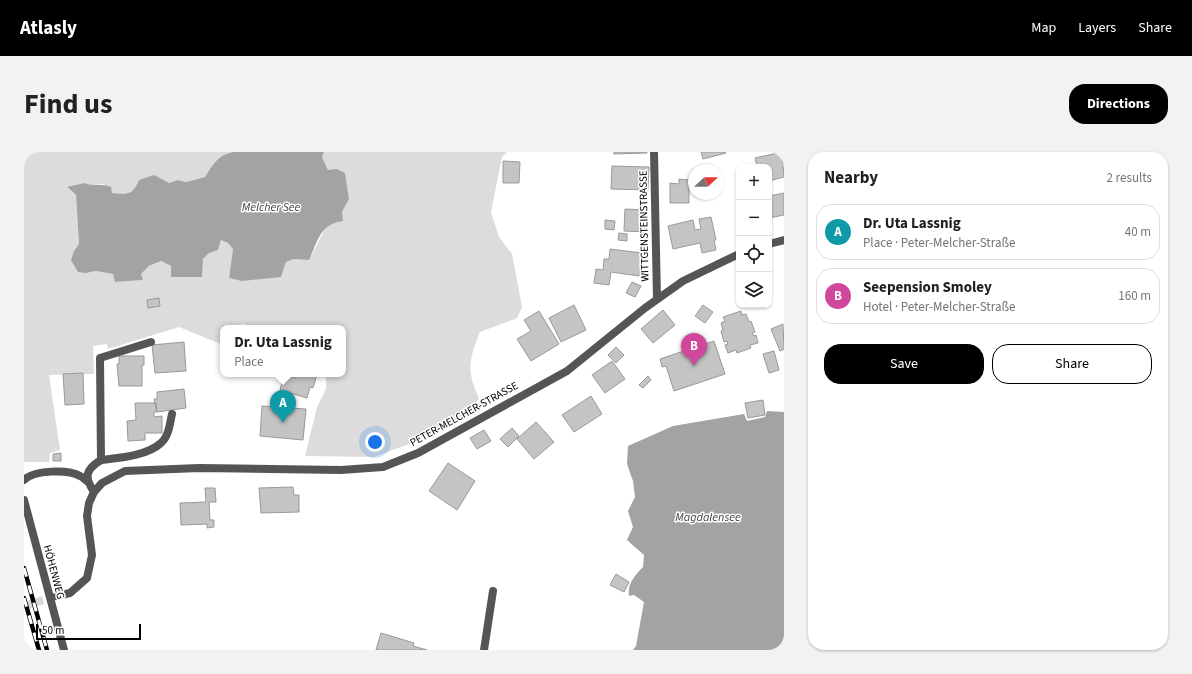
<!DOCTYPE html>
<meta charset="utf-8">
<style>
:root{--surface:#fff;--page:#f2f2f2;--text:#202124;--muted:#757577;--line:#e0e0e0;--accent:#000}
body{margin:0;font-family:"Source Sans 3",sans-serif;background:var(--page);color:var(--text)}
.controls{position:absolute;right:12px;top:12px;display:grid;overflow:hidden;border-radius:8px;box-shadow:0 1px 3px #0004}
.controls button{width:36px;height:36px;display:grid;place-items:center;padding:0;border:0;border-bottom:1px solid var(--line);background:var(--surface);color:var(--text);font:20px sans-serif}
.compass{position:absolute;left:664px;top:12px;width:36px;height:36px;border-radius:50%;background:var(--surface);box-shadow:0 1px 3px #0004;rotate:68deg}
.scale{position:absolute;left:12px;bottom:10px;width:105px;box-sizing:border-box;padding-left:4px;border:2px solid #000;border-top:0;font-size:11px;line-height:14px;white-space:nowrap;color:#000;-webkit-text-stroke:3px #fff;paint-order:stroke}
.you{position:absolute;left:351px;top:290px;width:14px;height:14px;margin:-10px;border:3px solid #fff;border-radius:50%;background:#1a73e8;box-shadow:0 0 0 6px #1a73e833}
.badge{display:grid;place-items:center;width:26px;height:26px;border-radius:50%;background:var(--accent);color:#fff;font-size:13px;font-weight:700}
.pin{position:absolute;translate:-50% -33px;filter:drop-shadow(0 1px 2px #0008)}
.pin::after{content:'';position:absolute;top:21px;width:14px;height:12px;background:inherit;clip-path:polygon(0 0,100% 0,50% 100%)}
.popup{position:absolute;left:196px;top:173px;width:126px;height:52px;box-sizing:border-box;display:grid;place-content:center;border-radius:8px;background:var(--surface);filter:drop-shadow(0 1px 3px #0005);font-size:13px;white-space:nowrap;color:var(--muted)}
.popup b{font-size:15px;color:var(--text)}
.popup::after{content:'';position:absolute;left:50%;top:100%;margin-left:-8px;border:8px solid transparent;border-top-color:var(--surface)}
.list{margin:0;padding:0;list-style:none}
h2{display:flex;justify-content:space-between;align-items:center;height:52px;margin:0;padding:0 16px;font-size:17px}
h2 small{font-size:13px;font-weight:400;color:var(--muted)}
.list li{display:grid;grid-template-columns:26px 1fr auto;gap:12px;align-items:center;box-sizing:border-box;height:56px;margin:0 8px 8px;padding:0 8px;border:1px solid var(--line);border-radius:16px}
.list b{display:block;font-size:15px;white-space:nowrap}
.list p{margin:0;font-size:13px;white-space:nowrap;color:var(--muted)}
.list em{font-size:13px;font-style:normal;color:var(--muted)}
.actions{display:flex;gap:8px;padding:12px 16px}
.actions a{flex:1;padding:9px 0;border:1px solid var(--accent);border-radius:16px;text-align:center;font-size:14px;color:var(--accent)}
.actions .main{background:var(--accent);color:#fff}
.icon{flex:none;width:22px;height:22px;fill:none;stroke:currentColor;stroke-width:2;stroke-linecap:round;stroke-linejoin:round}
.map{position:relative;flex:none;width:760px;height:498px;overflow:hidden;border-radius:16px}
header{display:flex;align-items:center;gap:24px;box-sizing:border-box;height:56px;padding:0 20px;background:var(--accent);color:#fff}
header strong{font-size:19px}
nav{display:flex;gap:22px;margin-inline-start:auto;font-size:14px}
.intro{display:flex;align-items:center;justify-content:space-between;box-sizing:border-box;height:96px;padding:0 24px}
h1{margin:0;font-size:28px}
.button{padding:10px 18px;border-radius:16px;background:var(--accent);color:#fff;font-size:14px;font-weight:700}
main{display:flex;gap:24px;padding:0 24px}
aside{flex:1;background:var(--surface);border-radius:16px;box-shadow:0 1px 3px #0004}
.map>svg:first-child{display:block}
.green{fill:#dcdcdc}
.water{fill:#a3a3a3}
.building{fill:#c4c4c4;stroke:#999}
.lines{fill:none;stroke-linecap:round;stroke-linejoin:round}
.minor-tunnel{stroke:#d9d9d9;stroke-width:8;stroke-dasharray:8 4;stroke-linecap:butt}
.service{stroke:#555;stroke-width:8}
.minor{stroke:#555;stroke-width:8}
.rail-casing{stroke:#000;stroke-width:4.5}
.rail{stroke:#fff;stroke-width:3;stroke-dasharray:9;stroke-linecap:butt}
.labels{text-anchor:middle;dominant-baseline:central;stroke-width:3;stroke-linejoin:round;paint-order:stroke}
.street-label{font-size:11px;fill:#000;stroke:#fff}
.water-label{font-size:12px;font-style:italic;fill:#444;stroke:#fff}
</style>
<header>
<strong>Atlasly</strong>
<nav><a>Map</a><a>Layers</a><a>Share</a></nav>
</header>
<div class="intro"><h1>Find us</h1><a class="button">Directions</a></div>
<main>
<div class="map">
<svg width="760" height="498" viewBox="0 0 760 498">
<rect width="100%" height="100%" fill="#fff"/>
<path class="green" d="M0 0H209C195 3 188 12 181 25L162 30 154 28 145 31 115 28 110 38 105 42 88 41 79 32 43 36 52 43 55 93 50 99 62 121 72 119 89 122 91 130 119 128 117 122 125 114 137 109 147 114V125H178L179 107 185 101 194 98 197 88 204 91 209 97 205 126 257 125 262 110 270 107 285 108 302 75 308 71 318 60 325 47 321 21 304 18 298 5 300 0H483L478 5 467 60 475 85 488 102 498 155 493 166 456 180C445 207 442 219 455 246L446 261 388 291 350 305 281 304 293 255 302 237V222H319V176H224L221 172 200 174 199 193 155 175 84 197 83 192 69 194 70 222 25 223 36 298 26 301 25 310H0Z"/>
<path class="water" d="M209 0H300L298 5 304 18 313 17 321 21 325 47 318 60 319 69C296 72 294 89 285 108L270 107 262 110 257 125 218 129 205 126 209 97 204 91 197 88 194 98 185 101 179 107 178 125H147V114L137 109 125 114 117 122 119 128 91 130 89 122 72 119 62 121 54 120 47 108 50 99 55 92 52 43 43 35 61 31C68 35 78 31 87 35L88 41C105 42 108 44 115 28L130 23 145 31 154 28 162 30 181 25C189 12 194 3 209 0Z
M743 259 760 260V498H609L612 494 620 450 610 443 605 444C603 432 611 423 619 415L620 403 603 388 609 375 604 359 611 345 609 329 603 312 604 294 649 274 720 262 723 269 741 265Z"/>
<path class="building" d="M590 0H623V1L590 2Z
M677 0H701L702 1 679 7Z
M758 0 760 25 745 29V15H733L731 6Z
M479 9 496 10 495 31H479Z
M588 14 625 15 624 38 587 37Z
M655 27 665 28V51H646V31L655 32Z
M760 41V63L745 66V44Z
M601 57 623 58 622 80 600 79Z
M687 65 692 88H690L692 98 678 101 676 91 649 97 644 74 669 68 671 78 677 77 675 67Z
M581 68 591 69 590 78 581 77Z
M595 81 603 82V89L594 88Z
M586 97 618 101 615 124 587 120 585 133 570 131 572 117 579 118 580 107H585Z
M608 130 617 134 611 145 602 141Z
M135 146 136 154 124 156 123 148Z
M550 153 562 178 537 190 525 166Z
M679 153 689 160 681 171 671 164Z
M639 158 651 173 629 191 617 177Z
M515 159 535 192 507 209 493 187 507 179 500 168Z
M717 159 718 163 722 162 725 170 727 169 731 180 728 181 730 184 732 183 734 191 726 193 727 196 713 201 712 198 704 201 701 193 704 192 703 189 700 190 697 179 699 178 697 171 701 169 699 165Z
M759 172 760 197 756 199 747 177Z
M690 189 701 222 650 239 642 214 638 215 636 207Z
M160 190 162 219 131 221 128 193Z
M592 195 600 203 592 211 584 203Z
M750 199 755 218 745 221 739 202Z
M95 204H120V213H118V234H95L93 212H95Z
M588 209 601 227 581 241 568 223Z
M59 221 60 252 41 253 39 222Z
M274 222H293L289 236 286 235 283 246 256 238 260 223 272 226Z
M624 224 627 228 619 236 615 233Z
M160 237 162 256 133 260 130 247H133V240Z
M567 244 578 262 550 280 538 263Z
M739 248 741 263 724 266 721 251Z
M111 251H132L133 260H130V265L138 264V281H121V288L104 289 103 269 112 268Z
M238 254 282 257 279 288 236 284Z
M512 270 530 290 510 307 493 287Z
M488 276 495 284 484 295 476 287Z
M460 278 467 289 453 297 446 286Z
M37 301V309H29V302Z
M424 311 451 329 433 358 405 339Z
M269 335 270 343H275V360L237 361 235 336Z
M181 336H191L192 350H185L186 368H190V375L183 376V372L157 373 156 351 182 350Z
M592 422 605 430 600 440 586 433Z
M357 481 390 491 389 494 403 498H352Z"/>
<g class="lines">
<path class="minor-tunnel" d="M0 454 33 444"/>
<path class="service" d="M77 308C94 306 123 304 137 291 145 284 146 271 148 262
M460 498 469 439"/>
<path class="minor" d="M630 0 633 147
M745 92 760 88
M0 328C10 318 44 317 56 324 59 325 61 328 64 330
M70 340C60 325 61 318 77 308L76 206 127 190
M0 348 40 498
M33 444 46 441 63 426 68 403 63 364 65 351 70 340 78 331 101 319 175 316 317 318 359 315 394 301 543 219 621 156 659 129 715 102"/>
<g class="rail-casing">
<path id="rail" d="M0 416 23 498
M0 446 15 498"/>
</g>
<use href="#rail" class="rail"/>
</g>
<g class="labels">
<g class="street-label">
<text transform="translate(620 74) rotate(-91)">WITTGENSTEINSTRASSE</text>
<text transform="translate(440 262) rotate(-29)">PETER-MELCHER-STRASSE</text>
<text transform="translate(30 420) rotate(75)">HÖHENWEG</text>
</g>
<g class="water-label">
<text x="247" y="55">Melcher See</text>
<text x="684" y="365">Magdalensee</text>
</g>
</g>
</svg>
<div class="controls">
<button>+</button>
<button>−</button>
<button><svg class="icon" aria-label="locate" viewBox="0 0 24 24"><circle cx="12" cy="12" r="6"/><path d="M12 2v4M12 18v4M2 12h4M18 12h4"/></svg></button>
<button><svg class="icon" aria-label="layers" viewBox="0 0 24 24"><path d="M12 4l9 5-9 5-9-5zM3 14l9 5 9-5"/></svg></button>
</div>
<svg class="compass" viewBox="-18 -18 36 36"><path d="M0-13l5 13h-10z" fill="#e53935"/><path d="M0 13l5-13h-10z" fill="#757577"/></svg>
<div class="scale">50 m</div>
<div class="you"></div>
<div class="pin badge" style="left:259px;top:271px;background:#0f9aa8">A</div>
<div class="popup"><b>Dr. Uta Lassnig</b>Place</div>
<div class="pin badge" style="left:670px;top:214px;background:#d1479c">B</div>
</div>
<aside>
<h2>Nearby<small>2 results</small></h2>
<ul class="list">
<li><span class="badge" style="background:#0f9aa8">A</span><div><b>Dr. Uta Lassnig</b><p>Place · Peter-Melcher-Straße</p></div><em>40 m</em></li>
<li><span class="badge" style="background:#d1479c">B</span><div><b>Seepension Smoley</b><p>Hotel · Peter-Melcher-Straße</p></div><em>160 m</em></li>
</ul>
<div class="actions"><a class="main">Save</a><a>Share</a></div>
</aside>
</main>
